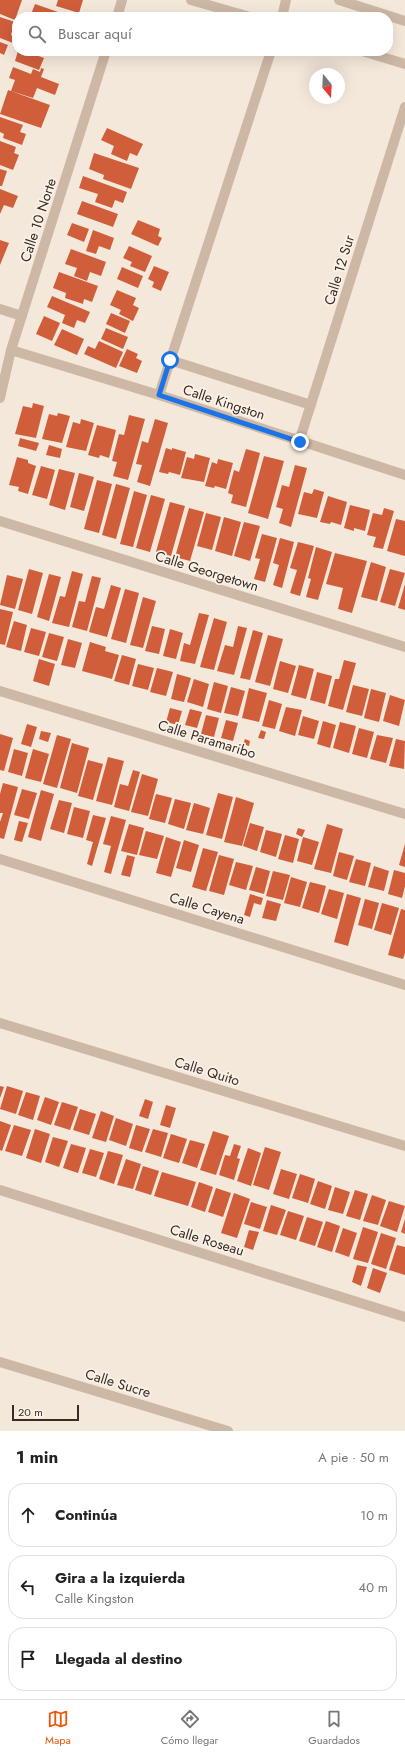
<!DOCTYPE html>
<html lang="es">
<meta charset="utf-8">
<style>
:root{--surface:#fff;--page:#f2f2f2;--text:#222;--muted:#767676;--line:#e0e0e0;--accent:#ea580c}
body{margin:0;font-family:Jost,sans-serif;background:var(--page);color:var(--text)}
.compass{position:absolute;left:309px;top:68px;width:36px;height:36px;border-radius:50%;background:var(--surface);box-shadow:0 4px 16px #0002;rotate:162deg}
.scale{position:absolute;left:12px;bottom:10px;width:67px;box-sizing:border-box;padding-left:4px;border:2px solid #382c27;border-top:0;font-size:11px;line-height:14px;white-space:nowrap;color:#382c27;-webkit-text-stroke:3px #fbf2e7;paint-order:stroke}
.stop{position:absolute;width:12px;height:12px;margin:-9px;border:3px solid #1a73e8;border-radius:50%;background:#fff}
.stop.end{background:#1a73e8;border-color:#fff;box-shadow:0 1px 4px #0008}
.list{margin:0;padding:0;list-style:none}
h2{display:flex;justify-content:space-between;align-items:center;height:52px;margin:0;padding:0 16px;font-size:17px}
h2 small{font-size:13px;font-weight:400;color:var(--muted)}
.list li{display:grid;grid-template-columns:26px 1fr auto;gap:12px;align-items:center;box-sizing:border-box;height:64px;margin:0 8px 8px;padding:0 8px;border:1px solid var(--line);border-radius:16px}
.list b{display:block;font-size:15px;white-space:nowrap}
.list p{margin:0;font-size:13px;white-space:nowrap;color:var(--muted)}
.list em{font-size:13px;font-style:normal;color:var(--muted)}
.icon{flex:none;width:22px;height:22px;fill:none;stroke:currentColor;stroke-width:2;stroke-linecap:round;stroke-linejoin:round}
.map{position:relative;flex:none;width:405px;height:1431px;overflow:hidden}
.search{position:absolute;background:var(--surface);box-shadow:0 4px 16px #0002;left:12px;right:12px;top:12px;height:44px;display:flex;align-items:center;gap:10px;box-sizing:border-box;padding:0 14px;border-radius:16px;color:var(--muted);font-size:15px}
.sheet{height:268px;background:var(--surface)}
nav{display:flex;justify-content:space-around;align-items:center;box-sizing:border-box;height:56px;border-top:1px solid var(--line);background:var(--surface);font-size:11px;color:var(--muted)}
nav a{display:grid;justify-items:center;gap:2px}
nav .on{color:var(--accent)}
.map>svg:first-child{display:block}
.building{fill:#d15e3b}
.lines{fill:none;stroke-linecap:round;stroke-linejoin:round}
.minor{stroke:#cdb7a5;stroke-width:10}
.route{stroke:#1a73e8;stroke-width:5}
.labels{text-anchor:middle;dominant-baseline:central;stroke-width:3.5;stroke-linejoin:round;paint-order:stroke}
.street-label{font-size:14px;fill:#382c27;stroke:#fbf2e7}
</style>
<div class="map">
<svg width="405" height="1431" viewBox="0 0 405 1431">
<rect width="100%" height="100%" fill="#f4e8da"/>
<path class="building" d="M0 0H22L15 20 0 14Z
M58 0H83L79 13 56 6Z
M35 4 58 12 56 17H30Z
M0 17 15 22 11 35 15 37 13 43 0 38Z
M0 42 8 45 4 55 0 53Z
M18 51H25L44 58 39 70 15 61Z
M34 51H48L46 56Z
M13 67 31 74 33 69 40 72 41 68 44 69 41 77 59 84 55 95 37 88 33 98 11 91 15 80 9 78Z
M8 90 50 105 41 128 0 114Z
M0 117 23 125 20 132 26 134 22 145 3 138 4 134 0 132Z
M107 128 143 144 137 156 130 153 127 161 111 154 114 146 101 140Z
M0 141 16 147 14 153 19 155 13 170 0 165Z
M94 153 139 168 131 189 103 179 104 175 89 169Z
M0 169 7 171 2 186H0Z
M83 176 127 192 123 203 115 200 112 208 95 202 98 194 79 188Z
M0 189 18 196 13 208 4 205 0 214Z
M82 201 118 214 113 227 77 214Z
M138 220 160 229 158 236 162 238 158 246 131 234Z
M72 223 89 229 84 242 67 235Z
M93 230 114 238 110 250 99 246 96 254 86 251Z
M0 240 9 243 0 265Z
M129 246 152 256 145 272 130 266 132 262 123 258Z
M71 249 106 262 101 276 90 272 87 281 74 276 77 268 65 264Z
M154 266 169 272 161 291 152 287 154 282 148 279Z
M122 267 143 276 138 288 117 279Z
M59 272 98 286 92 302 84 299 83 304 65 298 66 293 53 288Z
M117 290 136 298 133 305 139 308 133 321 119 314 121 310 110 305Z
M52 296 90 312 85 323 77 320 74 328 62 323 65 315 47 307Z
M111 313 130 321 125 333 106 324Z
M44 316 60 323 52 341 36 334Z
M106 328 128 337 123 349 101 339Z
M62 329 84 339 77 355 54 345Z
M99 341 123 352 116 368 84 354 88 346 95 349Z
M127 349 138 354 136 358 142 361 137 373 119 366Z
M33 403 44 406 36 438 15 434 23 406 32 408Z
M58 413 70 416 62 443 42 439 49 414 57 416Z
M129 415 145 419 128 480 113 476 117 462 112 461 119 434 124 435Z
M81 419 94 423 86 451 66 447 73 422 80 424Z
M155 419 168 423 150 486 137 482 142 465 136 464 142 441 148 443Z
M97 425 116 430 109 458 100 455 99 458 88 455Z
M20 438 39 443 36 451 18 446Z
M49 445 62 449 60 458 46 455Z
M166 448 172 450V448L186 452 180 475 169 472 168 474 159 472Z
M246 449 260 453 246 507 231 503 233 495 228 493 234 470 239 472Z
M195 454 210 458 204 482 181 478 187 457 194 459Z
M264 456 284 461 268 519 248 513Z
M17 457 28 460V463L36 466 28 494 18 491 19 487 9 485Z
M218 459 233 463 226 489 215 486 214 488 205 486 212 462 217 464Z
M295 465 307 468 291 527 279 523 283 509 276 507 282 485 289 487Z
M41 466 55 470 47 499 32 495Z
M59 469 75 473 65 510 49 505Z
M79 473 94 477 84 511 70 507Z
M97 480 112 484 99 533 84 529Z
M116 484 130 488 116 539 102 535Z
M314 489 324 492 317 518 298 514 304 492 312 494Z
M134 491 147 495 133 547 120 544Z
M151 495 165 499 150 552 136 548Z
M328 496 347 502 341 525 331 522 330 524 320 522Z
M170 502 185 506 171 556 156 552Z
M350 505 370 510 365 531 354 528V531L344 528Z
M189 508 204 512 190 561 175 557Z
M384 508 394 511 383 549 373 547 376 537 367 535 373 513 382 515Z
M206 513 221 517 212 550 197 546Z
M224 517 241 522 232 556 215 551Z
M396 519 405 521V556L387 551Z
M244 522 260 526 250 561 234 556Z
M262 534 277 538 265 582 254 579 260 559 255 558Z
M280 538 294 542 282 588 273 585 279 565 273 563Z
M298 542 314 546 300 596 290 593 297 570 290 568Z
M316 547 332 552 318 600 306 597 311 579 308 578Z
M335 553 367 561 352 613 338 609 343 588 326 584Z
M371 562 386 567 377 601 361 597Z
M29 569 43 573 32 614 18 610Z
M390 569 405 573 395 606 380 602Z
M72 571 83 574 69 627 52 623 60 596 65 597Z
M49 574 61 577 49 621 37 617Z
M7 575 23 579 15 609 0 605Z
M92 576 101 578 87 631 72 627 79 601 85 602Z
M405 584V610L398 608Z
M111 585 121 588 107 637 89 632 96 607 104 609Z
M125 589 139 593 126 643 111 639Z
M143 597 156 601 143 648 130 645Z
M0 609 13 612 5 645 0 644Z
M199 613 209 615 195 664 180 661 184 643 190 645Z
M214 618 227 622 214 670 200 667Z
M14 621 27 625 21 651 6 647Z
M152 626 165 629 159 654 145 651Z
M238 626 247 628 234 675 217 671 225 645 233 647Z
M31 628 46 632 39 656 24 652Z
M170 629 183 633 176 659 163 656Z
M253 630 263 633 250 680 240 678Z
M49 633 64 637 57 661 42 657Z
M268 635 283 639 270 686 255 682Z
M68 639 82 643 75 668 61 665Z
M90 642 106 647 105 651 119 655 112 679 82 671Z
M122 655 136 659 129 685 114 681Z
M39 659 55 664 49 686 33 681Z
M344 660 356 663 343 710 328 706 335 679H339Z
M280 661 296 666 288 693 273 689Z
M138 664 154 668 148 690 132 686Z
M299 665 314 669 306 699 291 695Z
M157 668 173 672 166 696 150 692Z
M317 672 332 676 325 704 310 700Z
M177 674 191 678 184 702 171 699Z
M194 679 209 684 203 707 187 702Z
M214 682 228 686 221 713 207 709Z
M353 685 369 689 362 716 346 712Z
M231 687 245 691 238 716 224 713Z
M249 688 267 693 259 722 242 718Z
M371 689 386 693 379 722 364 718Z
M390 695 405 700 399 726 383 721Z
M269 700 282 704 275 729 262 726Z
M286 707 302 710 295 736 279 731Z
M170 708 182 711 178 725 166 722Z
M190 709 202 712 197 728 185 725Z
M206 715 219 718 214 737 201 734Z
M303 716 319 721 314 739 298 735Z
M226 720 238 723 233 741 221 738Z
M323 721 336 725 330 748 317 744Z
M340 722 356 726 349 753 333 748Z
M27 724 37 727 31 747 21 744Z
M359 728 374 732 367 758 352 754Z
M261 730 266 732 264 739 258 738Z
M41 731 51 733 48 742 39 739Z
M0 734 13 738 4 771 0 770Z
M57 735 71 739 57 788 43 784Z
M377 735 393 738 386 763 370 759Z
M245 739 250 741 249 746 243 744Z
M396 739 405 741 404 769 389 766Z
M72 743 89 748 77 793 60 788Z
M14 749 28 753 22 776 8 772Z
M33 749 49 754 41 782 25 778Z
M108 757 124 761 112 805 96 801Z
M88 760 103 764 93 800 78 796Z
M133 770 140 772 129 811 114 807 120 784 128 786Z
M142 774 158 779 148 816 131 812Z
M3 783 18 787 4 839 0 838V822L3 813H0V794Z
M22 789 37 793 29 819 14 815Z
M41 790 54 794 41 841 28 837Z
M218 793 233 797 222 839 206 835Z
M156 794 172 798 165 823 149 819Z
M236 797 254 803 242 846 224 842Z
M175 799 191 803 184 829 168 824Z
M59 800 72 803 64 833 50 829Z
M194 803 210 808 203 834 186 830Z
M74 807 90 811 83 838 67 834Z
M93 815 106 818 92 866 87 864 93 842 86 840Z
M111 816 126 820 111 874 104 872 111 846 103 844Z
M19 821 28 823 22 842 14 840Z
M250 823 264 827 257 851 243 846Z
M129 824 144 828 137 855 121 851Z
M327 824 343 829 331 873 314 869Z
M298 828 305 830 302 837 296 834Z
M266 830 282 834 276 857 260 852Z
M146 831 164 836 157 859 139 855Z
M285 835 299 839 293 863 278 859Z
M166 837 181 842 171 877 156 873Z
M303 837 319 842 312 865 297 861Z
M184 840 199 845 191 872 176 868Z
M405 844V867L399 865Z
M203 848 218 852 206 891 192 887Z
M339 852 354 856 347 880 333 876Z
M127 855 135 857 130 877 121 875Z
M219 855 234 859 224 895 209 891Z
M356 859 371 863 365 886 349 882Z
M236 862 253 866 246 890 229 885Z
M374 866 389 871 384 891 368 887Z
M256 867 270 871 264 894 249 890Z
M394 870 405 873V886L402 898 388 894Z
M273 871 290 875 283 900 266 896Z
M291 877 307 882 300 907 284 903Z
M310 882 326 886 319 913 302 908Z
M329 889 344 893 337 919 321 914Z
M250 894 263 898 261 905 254 903 250 917 244 915Z
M347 894 361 898 348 946 334 942Z
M365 899 379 903 372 929 358 925Z
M267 900 281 904 276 921 262 918Z
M382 903 399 908 391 935 374 930Z
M401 909 405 910V953L403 959 388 955Z
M0 1086 4 1087 0 1098Z
M7 1086 23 1091 16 1114 0 1109Z
M26 1092 40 1096 33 1120 18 1115Z
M45 1097 59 1102 51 1125 37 1120Z
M145 1099 153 1102 148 1119 139 1116Z
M62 1102 78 1107 70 1130 54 1125Z
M166 1105 176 1108 170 1128 160 1125Z
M80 1109 96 1114 89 1135 73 1130Z
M101 1111 114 1116 106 1142 92 1138Z
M116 1118 133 1124 126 1146 109 1140Z
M0 1121 11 1125 2 1151 0 1150Z
M14 1125 31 1130 22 1156 5 1151Z
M136 1125 150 1129 142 1152 129 1148Z
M35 1129 50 1134 41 1163 26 1158Z
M153 1129 168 1133 161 1157 145 1152Z
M213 1131 229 1136 216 1175 200 1170Z
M171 1134 187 1139 179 1163 163 1158Z
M53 1137 68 1141 59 1167 45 1162Z
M190 1140 205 1144 197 1168 182 1163Z
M71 1144 86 1148 78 1173 63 1168Z
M234 1144 241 1146 237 1158 240 1159 234 1180 219 1175 225 1155 230 1156Z
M265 1147 281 1152 269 1190 253 1185Z
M248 1148 261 1153 251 1186 237 1181Z
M90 1149 104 1153 96 1177 82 1173Z
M108 1151 123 1155 114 1184 99 1179Z
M126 1159 141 1164 133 1189 117 1185Z
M143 1166 159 1171 151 1195 135 1190Z
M281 1169 297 1174 289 1199 273 1194Z
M162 1172 196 1182 188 1206 154 1196Z
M300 1174 315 1179 308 1203 292 1198Z
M318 1181 332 1186 325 1209 310 1204Z
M199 1182 213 1187 205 1212 191 1207Z
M335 1187 350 1192 343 1214 328 1210Z
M216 1188 231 1193 223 1217 208 1212Z
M355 1190 368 1194 360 1220 346 1216Z
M234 1193 250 1199 237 1238 221 1233Z
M372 1195 386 1200 378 1225 363 1221Z
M389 1201 405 1206 397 1232 380 1226Z
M251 1202 267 1207 260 1229 244 1224Z
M271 1205 286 1210 277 1235 263 1231Z
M288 1211 304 1216 296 1240 280 1235Z
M307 1217 323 1222 315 1246 299 1241Z
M405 1219V1234L401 1232Z
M326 1221 340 1226 332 1252 317 1247Z
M363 1227 378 1232 368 1263 353 1259Z
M343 1228 357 1233 349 1257 335 1252Z
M249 1230 259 1232 253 1250 244 1247Z
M381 1233 396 1238 386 1269 371 1264Z
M397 1245 405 1247V1275L389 1270Z
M357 1265 367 1267 361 1286 352 1282Z
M373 1268 387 1273 380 1293 367 1288Z"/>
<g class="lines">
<path class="minor" d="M191 0 250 17
M339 0 405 21
M117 17 122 0
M282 17 286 0
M362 51 405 64
M0 309 22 316
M11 350 159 395 405 475
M170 360 311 405
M159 395 271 51
M0 398 11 350 106 51
M299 442 405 107
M0 521 405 647
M0 691 405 814
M0 859 405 985
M0 1023 405 1146
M0 1190 405 1317
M0 1362 228 1431"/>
</g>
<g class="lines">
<path class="route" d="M170 360 159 395 300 442"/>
</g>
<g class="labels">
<g class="street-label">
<text transform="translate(38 220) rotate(-72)">Calle 10 Norte</text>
<text transform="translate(339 270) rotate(-73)">Calle 12 Sur</text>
<text transform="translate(224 402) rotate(18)">Calle Kingston</text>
<text transform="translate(207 571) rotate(17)">Calle Georgetown</text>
<text transform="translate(207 739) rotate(17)">Calle Paramaribo</text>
<text transform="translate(207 908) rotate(17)">Calle Cayena</text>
<text transform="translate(207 1071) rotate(17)">Calle Quito</text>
<text transform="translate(207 1240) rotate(17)">Calle Roseau</text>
<text transform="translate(118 1383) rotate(17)">Calle Sucre</text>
</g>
</g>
</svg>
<svg class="compass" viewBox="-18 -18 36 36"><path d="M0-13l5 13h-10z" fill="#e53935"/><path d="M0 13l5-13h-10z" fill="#767676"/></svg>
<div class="scale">20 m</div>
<div class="stop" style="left:170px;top:360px"></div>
<div class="stop end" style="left:300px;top:442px"></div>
<div class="search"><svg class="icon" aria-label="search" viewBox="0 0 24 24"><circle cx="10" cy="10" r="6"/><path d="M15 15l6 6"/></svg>Buscar aquí</div>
</div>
<section class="sheet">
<h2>1 min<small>A pie · 50 m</small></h2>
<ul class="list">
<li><svg class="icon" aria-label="ahead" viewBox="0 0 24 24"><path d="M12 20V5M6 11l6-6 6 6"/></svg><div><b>Continúa</b></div><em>10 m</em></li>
<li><svg class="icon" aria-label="left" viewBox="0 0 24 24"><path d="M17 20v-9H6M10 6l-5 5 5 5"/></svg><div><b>Gira a la izquierda</b><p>Calle Kingston</p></div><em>40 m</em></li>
<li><svg class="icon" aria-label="arrive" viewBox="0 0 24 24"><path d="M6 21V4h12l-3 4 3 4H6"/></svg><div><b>Llegada al destino</b></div></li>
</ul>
</section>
<nav>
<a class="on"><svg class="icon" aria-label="map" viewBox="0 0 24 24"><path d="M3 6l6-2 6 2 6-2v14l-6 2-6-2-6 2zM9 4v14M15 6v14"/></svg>Mapa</a>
<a><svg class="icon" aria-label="directions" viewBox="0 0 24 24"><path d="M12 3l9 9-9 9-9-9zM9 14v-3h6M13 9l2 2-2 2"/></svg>Cómo llegar</a>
<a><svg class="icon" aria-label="saved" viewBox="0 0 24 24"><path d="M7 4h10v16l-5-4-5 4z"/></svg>Guardados</a>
</nav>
